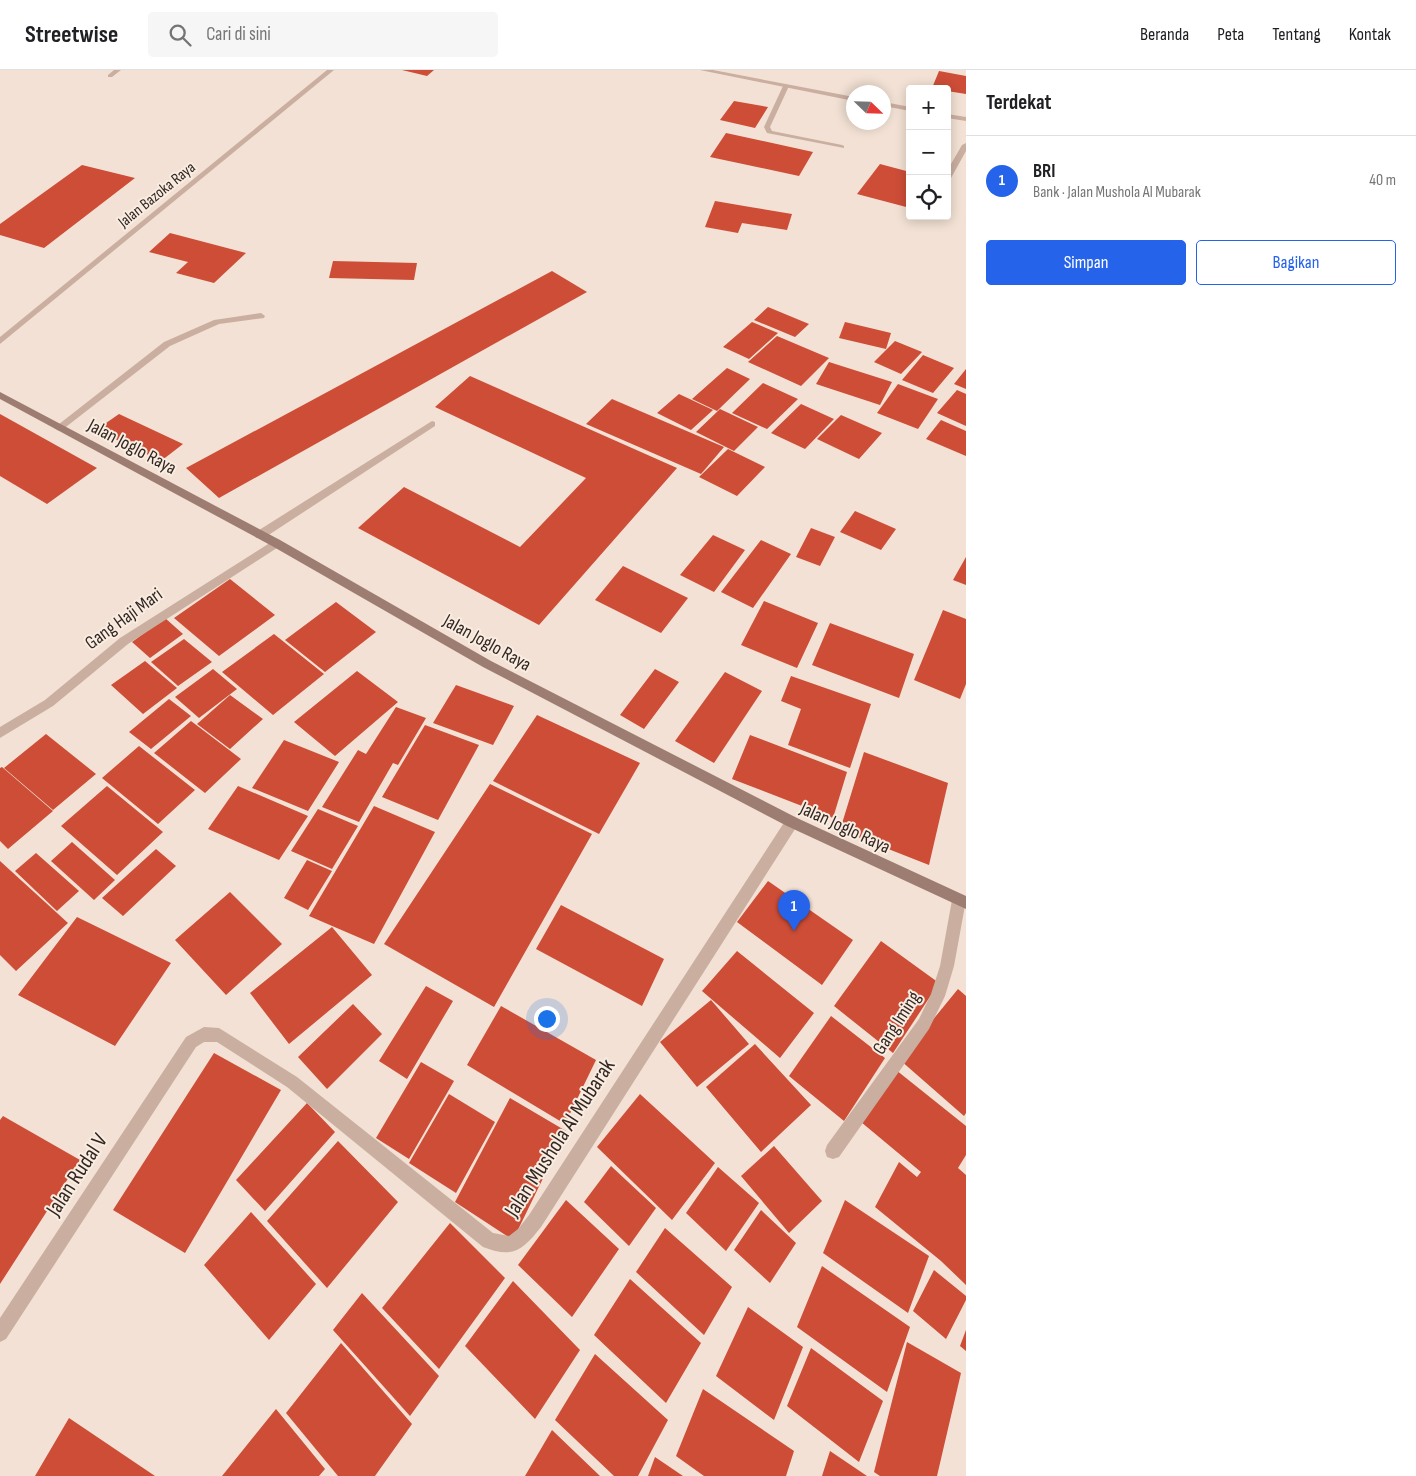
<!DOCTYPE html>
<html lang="id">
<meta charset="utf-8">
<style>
:root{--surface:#fff;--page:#f6f6f6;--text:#202124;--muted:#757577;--line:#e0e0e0;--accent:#2563eb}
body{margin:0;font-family:"Sofia Sans Condensed",sans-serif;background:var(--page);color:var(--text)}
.controls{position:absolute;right:15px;top:15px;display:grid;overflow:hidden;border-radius:5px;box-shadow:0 2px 12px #0003}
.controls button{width:45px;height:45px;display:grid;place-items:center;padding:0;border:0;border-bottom:1px solid var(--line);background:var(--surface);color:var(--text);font:25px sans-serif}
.compass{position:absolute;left:846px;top:15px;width:45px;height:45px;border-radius:50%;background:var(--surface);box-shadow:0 2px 12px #0003;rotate:113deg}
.you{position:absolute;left:546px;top:948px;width:18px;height:18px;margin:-12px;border:4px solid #fff;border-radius:50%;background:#1a73e8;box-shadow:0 0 0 8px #1a73e833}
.badge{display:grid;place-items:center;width:32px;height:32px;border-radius:50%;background:var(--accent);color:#fff;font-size:16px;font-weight:700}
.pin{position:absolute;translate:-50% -41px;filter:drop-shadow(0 1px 2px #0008)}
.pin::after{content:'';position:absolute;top:26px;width:18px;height:15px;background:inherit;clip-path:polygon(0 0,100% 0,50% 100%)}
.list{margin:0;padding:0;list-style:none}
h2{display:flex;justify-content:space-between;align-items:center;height:65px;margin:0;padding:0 20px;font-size:21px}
h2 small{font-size:16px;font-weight:400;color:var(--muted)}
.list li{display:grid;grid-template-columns:32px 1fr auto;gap:15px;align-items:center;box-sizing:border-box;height:90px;padding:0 20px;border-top:1px solid var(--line)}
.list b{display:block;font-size:19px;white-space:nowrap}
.list p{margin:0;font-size:16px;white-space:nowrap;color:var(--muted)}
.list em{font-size:16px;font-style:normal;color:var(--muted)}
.actions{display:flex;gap:10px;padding:15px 20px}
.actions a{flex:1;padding:11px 0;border:1px solid var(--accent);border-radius:5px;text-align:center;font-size:18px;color:var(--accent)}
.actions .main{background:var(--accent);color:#fff}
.icon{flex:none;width:28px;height:28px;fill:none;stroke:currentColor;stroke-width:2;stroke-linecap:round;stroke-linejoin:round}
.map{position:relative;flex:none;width:966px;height:1406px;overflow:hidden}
header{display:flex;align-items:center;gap:30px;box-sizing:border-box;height:70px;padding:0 25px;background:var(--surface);border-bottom:1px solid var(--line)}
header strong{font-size:24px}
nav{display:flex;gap:28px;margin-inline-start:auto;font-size:18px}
.search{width:350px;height:45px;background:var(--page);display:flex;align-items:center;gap:12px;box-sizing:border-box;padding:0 18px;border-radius:5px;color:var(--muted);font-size:19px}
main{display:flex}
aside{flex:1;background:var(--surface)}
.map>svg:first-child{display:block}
.building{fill:#cd4d37}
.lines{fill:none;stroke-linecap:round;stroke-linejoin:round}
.service{fill:#caafa0;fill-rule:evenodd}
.minor{fill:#caafa0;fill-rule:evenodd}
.secondary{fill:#9d7d72;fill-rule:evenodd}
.labels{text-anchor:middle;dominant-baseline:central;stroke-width:4;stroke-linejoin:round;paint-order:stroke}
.far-street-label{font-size:16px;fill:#332724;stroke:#f9ece0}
.street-label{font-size:19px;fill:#332724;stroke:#f9ece0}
.near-street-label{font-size:22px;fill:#332724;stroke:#f9ece0}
</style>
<header>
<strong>Streetwise</strong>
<div class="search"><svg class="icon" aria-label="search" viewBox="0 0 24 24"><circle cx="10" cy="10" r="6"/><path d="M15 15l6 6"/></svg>Cari di sini</div>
<nav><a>Beranda</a><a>Peta</a><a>Tentang</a><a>Kontak</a></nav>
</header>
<main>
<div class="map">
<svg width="966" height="1406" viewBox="0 0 966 1406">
<rect width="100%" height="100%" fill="#f2e1d4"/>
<path class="building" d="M402 0H434L427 6Z
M939 1 966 6V24L947 21V19L932 18Z
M734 31 768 37 755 58 720 50Z
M726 63 813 82 799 106 710 87Z
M880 94 910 102V138L857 124Z
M82 95 135 108 44 178 0 165V154Z
M715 131 750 137 792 144 787 160 742 153 738 163 705 157Z
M170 163 246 183 214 213 176 203 188 192 149 182Z
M333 191 417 193 414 210 329 208Z
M552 201 587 222 219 428 186 398Z
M768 237 809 254 795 267 754 250Z
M752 252 778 263 749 289 723 277Z
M845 252 891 263 886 279 839 268Z
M777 266 829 288 801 316 748 292Z
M895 271 922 282 901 304 874 292Z
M923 285 954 298 933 323 902 310Z
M829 292 892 312 880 335 816 314Z
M727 298 750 309 717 341 692 329Z
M966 299V319L954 314Z
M470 306 677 398 539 555 358 458 404 417 520 477 586 408 435 337Z
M763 313 798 329 767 359 732 343Z
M898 314 938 329 918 359 877 343Z
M957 320 966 324V356L937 343Z
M679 324 713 340 691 360 657 343Z
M612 329 724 377 701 404 586 354Z
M801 334 834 349 805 379 771 363Z
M720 339 758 357 734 381 696 362Z
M0 344 97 398 47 434 0 406Z
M119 344 183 374 161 391 96 360Z
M841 345 882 363 859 389 817 369Z
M941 350 966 361V386L926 369Z
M728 379 765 397 737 426 699 407Z
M855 441 896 459 881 480 840 462Z
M811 458 835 467 820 496 796 487Z
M713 465 745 480 714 522 680 505Z
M761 470 791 484 753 538 721 522Z
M966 487V515L953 510Z
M623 496 688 528 661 563 595 530Z
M230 509 275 545 219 586 174 548Z
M764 531 818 553 797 598 741 575Z
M336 532 376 562 325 602 285 570Z
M943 540 966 549V614L960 629 914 610Z
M165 548 183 564 150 588 132 572Z
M830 553 914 584 899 628 812 595Z
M274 564 324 604 273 645 222 602Z
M184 569 212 592 178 616 151 592Z
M145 591 177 618 143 644 111 615Z
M213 599 237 619 199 648 175 627Z
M655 599 679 612 644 659 620 645Z
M357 601 398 632 335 686 294 652Z
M725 602 762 621 714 693 675 671Z
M791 606 871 634 850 698 788 675 801 639 781 631Z
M456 615 514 636 493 675 433 653Z
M230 625 263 649 230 679 197 654Z
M169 629 191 646 151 679 129 662Z
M396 637 426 648 398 695 393 693 359 752 322 737 358 680 366 684Z
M537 645 640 693 599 764 493 711Z
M191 651 241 689 205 723 154 683Z
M425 655 479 675 438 750 382 727Z
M46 664 96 704 53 740 4 698Z
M750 665 847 702 833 748 732 709Z
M284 670 339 692 308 741 252 718Z
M139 676 195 720 158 754 102 708Z
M864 682 948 713 929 795 840 760Z
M2 697 53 741 8 779 0 771V698Z
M490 714 592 764 494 937 384 874Z
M107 716 163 762 117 805 61 756Z
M238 716 308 746 279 790 208 759Z
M374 736 435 762 374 874 309 846Z
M318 739 358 756 332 799 291 781Z
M72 772 115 810 94 830 51 791Z
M156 779 176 796 123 846 102 828Z
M36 783 79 821 57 841 15 801Z
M307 790 332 801 308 840 284 828Z
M0 791 68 853 16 901 0 885Z
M768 811 853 870 822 915 737 852Z
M230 822 282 874 226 925 175 870Z
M561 835 664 889 642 936 536 879Z
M77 847 171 893 115 976 18 925Z
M332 857 372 905 289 974 250 923Z
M881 871 939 913 893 983 834 936Z
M737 881 814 943 780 988 702 921Z
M426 916 453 931 407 1009 379 991Z
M958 919 966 926V1043L964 1046 900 990Z
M711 930 749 974 697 1017 660 972Z
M353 934 382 964 327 1019 298 987Z
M501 936 596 990 565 1054 467 995Z
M831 946 885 988 844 1051 789 1006Z
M755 974 811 1035 761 1082 706 1017Z
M214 983 281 1020 185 1183 113 1140Z
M421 992 454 1011 409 1089 376 1068Z
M896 1000 966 1056V1085L958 1098 966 1105V1215L941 1191 875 1137 899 1092 917 1107 921 1102 861 1052Z
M449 1024 495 1052 456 1123 409 1093Z
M640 1024 715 1093 672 1150 597 1077Z
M510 1028 566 1061 513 1170 455 1132Z
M307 1033 335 1062 265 1141 236 1110Z
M3 1046 80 1090 0 1214V1050Z
M338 1071 398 1132 327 1218 267 1151Z
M774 1076 822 1131 789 1163 741 1106Z
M611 1096 656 1138 629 1176 584 1132Z
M718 1097 759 1133 726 1181 686 1143Z
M566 1130 619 1179 572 1247 518 1195Z
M845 1130 929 1186 908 1243 823 1183Z
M761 1140 796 1173 770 1213 734 1180Z
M251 1142 316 1214 269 1270 204 1195Z
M450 1153 505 1208 439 1299 382 1238Z
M665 1158 732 1217 704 1265 636 1202Z
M822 1196 910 1257 887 1322 797 1257Z
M934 1200 966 1226V1230L946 1269 913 1241Z
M630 1209 701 1273 666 1333 594 1265Z
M513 1211 580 1280 535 1349 465 1276Z
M362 1223 439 1306 410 1346 333 1260Z
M748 1237 803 1277 774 1350 716 1306Z
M966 1260V1281L960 1276Z
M907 1272 961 1303 937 1406H880L874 1402Z
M341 1273 412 1354 375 1406H338L286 1343Z
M811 1278 883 1331 859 1392 787 1336Z
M595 1284 668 1350 638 1406H614L555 1350Z
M703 1319 794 1381 786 1406H704L676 1386Z
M276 1339 325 1399 319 1406H222Z
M69 1348 155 1406H35Z
M552 1360 600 1406H525Z
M830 1381 867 1406H822Z
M655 1387 683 1406H648Z"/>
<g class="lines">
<path class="service" d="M786 14 789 16 770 57 772 61 842 75 844 76V78L767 63 764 57 783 16Z
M261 243 265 246 264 248 219 254 170 276 62 360 59 361 54 358 164 272 214 250Z
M432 351 435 352V356L264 468H256L255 465 256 462Z"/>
<path class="minor" d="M114 0H121L112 7H108V5Z
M327 0H334L0 274V267Z
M700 0H713L854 27V31Z
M884 32 910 37V41L884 36Z
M947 44 966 47V51L947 48Z
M966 73V81L951 108 947 110V101L962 75Z
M276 469 280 470 281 473 280 476 128 574 53 636 0 668V657L45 630 120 568Z
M792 746 797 748 798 752 797 756 541 1157C523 1180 513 1189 483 1177L287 1017 217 972H204L196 977 6 1269 0 1272V1248L186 967 204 957 219 958 297 1007 493 1163 509 1166 518 1159 529 1145 787 748Z
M959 824 964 826 966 830 954 896 945 926 929 959 839 1087 833 1089 827 1087 825 1081 827 1075 919 949 931 924 940 896 952 830 954 826Z"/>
<path class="secondary" d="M0 322 280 470 491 591 797 748 966 826V839L787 756 483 597 272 476 0 329Z"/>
</g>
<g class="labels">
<g class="far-street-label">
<text transform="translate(157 125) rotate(-39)">Jalan Bazoka Raya</text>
</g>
<g class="street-label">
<text transform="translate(132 377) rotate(28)">Jalan Joglo Raya</text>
<text transform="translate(124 549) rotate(-36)">Gang Haji Mari</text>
<text transform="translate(487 573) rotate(29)">Jalan Joglo Raya</text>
<text transform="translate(845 758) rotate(25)">Jalan Joglo Raya</text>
<text transform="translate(897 953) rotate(-57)">Gang Iming</text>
</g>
<g class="near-street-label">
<text transform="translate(560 1068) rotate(-57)">Jalan Mushola Al Mubarak</text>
<text transform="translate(77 1105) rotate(-57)">Jalan Rudal V</text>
</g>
</g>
</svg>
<div class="controls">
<button>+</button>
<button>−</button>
<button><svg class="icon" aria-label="locate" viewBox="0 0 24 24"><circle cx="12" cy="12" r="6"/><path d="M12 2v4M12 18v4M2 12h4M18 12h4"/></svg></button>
</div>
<svg class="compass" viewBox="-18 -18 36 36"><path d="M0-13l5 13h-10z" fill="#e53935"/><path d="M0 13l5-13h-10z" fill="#757577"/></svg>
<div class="you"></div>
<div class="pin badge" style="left:794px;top:861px">1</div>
</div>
<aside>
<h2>Terdekat<small></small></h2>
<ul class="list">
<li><span class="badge">1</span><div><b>BRI</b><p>Bank · Jalan Mushola Al Mubarak</p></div><em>40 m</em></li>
</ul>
<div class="actions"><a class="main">Simpan</a><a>Bagikan</a></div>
</aside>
</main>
